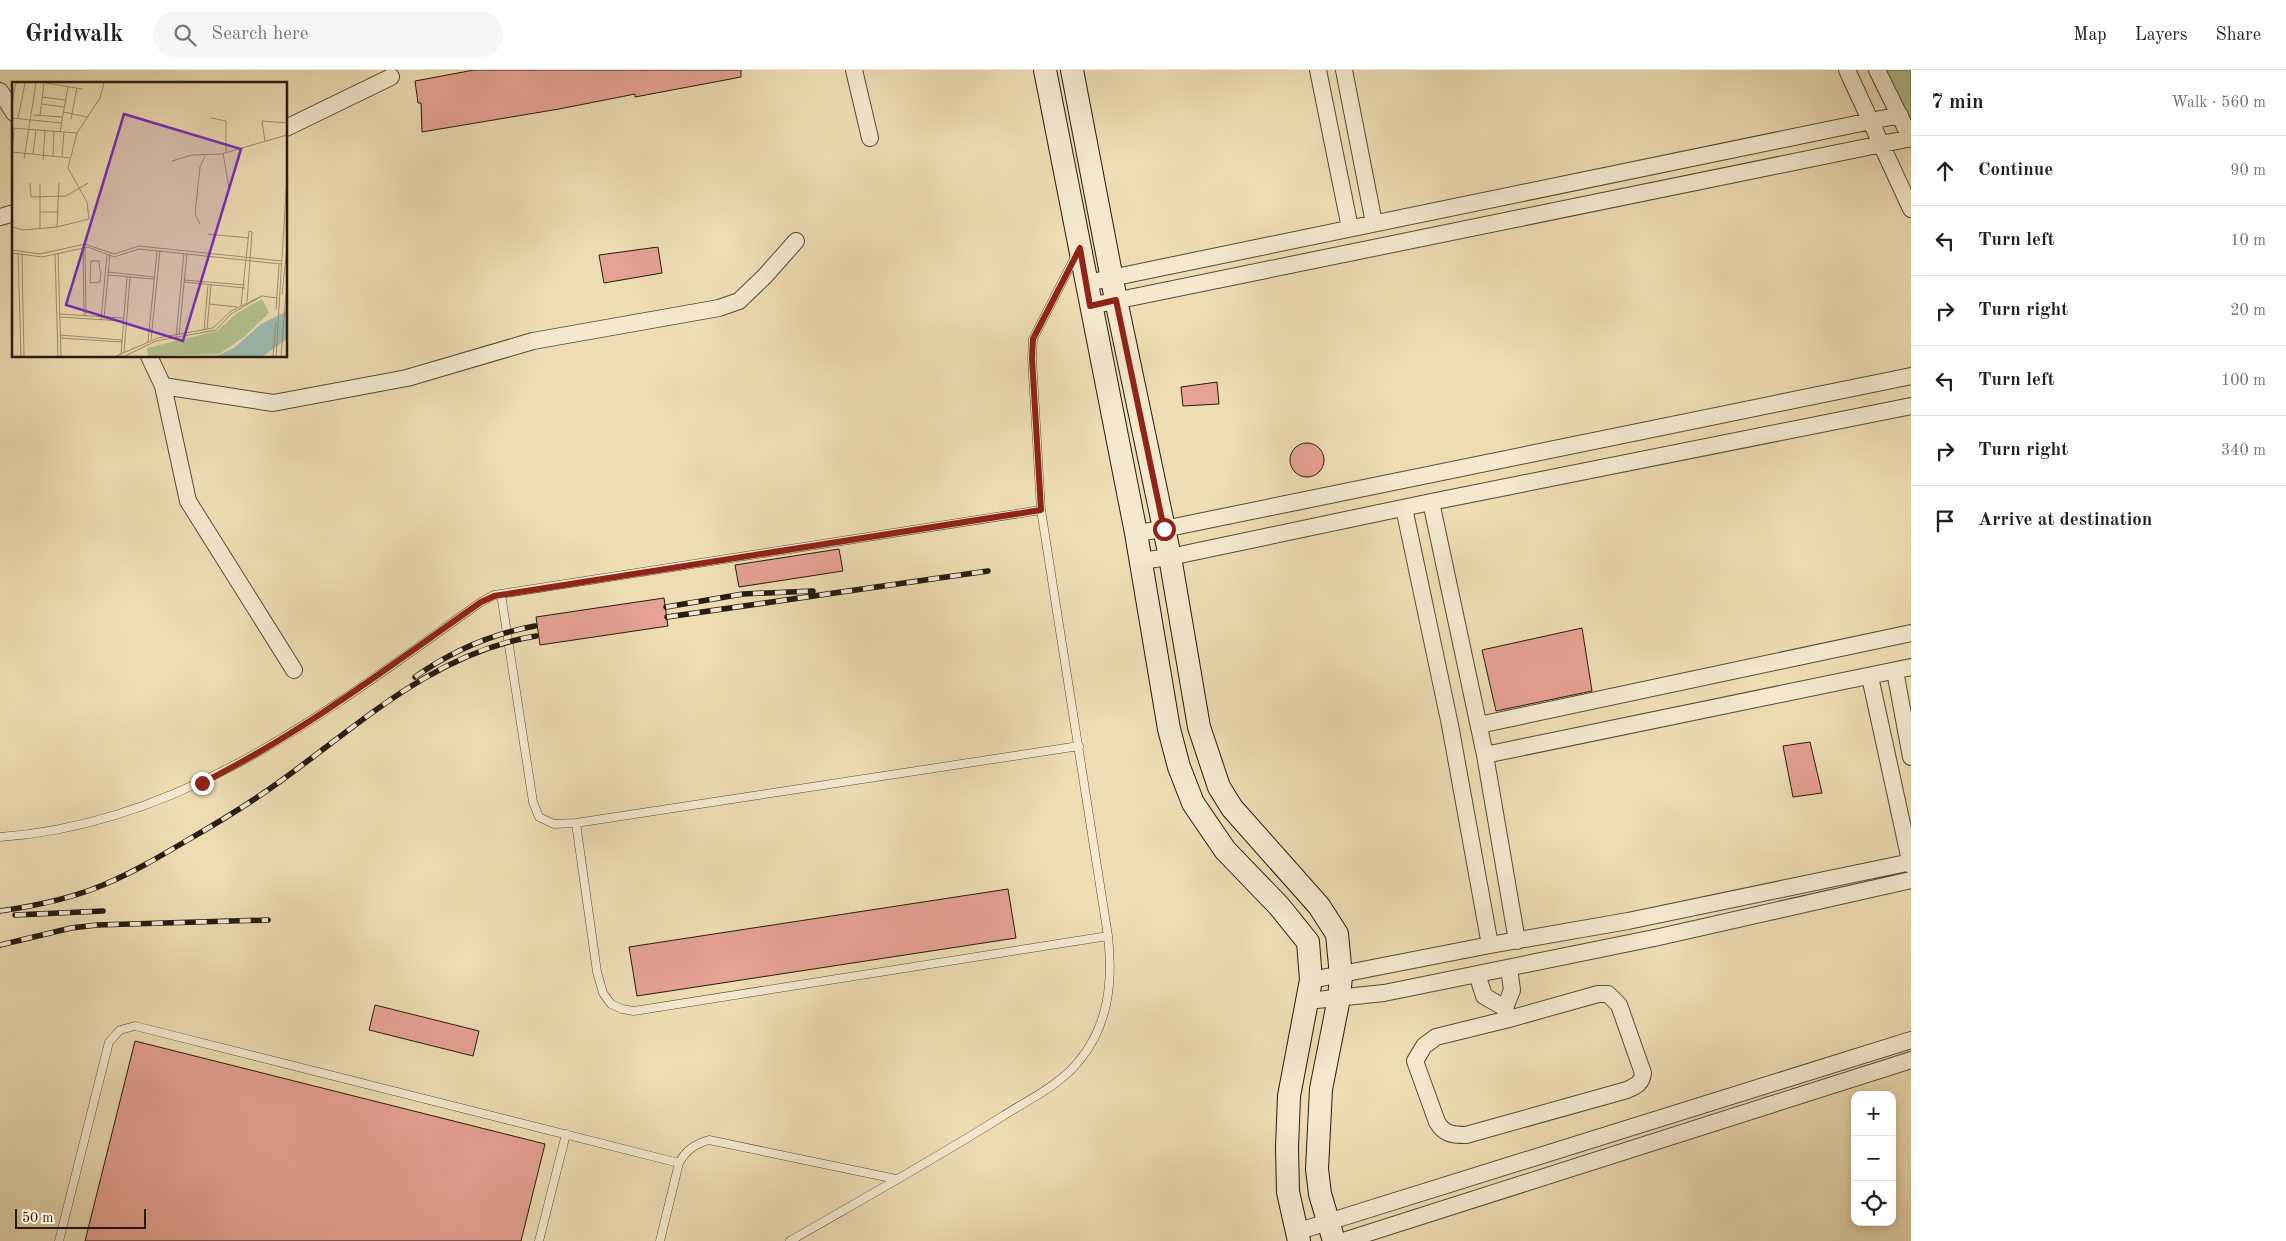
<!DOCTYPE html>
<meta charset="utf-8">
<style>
:root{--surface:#fff;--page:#f6f6f6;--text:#202124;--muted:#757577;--line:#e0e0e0}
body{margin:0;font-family:"Old Standard TT",serif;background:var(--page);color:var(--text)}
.controls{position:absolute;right:15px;bottom:15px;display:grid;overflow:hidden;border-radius:10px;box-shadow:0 2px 8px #0003}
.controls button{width:45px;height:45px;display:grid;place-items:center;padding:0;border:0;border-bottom:1px solid var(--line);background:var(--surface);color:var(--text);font:25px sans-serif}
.scale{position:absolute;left:15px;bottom:12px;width:131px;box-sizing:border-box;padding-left:5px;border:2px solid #251c12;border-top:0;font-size:14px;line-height:18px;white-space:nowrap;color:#251c12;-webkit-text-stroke:4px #f4e9ce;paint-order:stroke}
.stop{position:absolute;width:15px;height:15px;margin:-11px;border:4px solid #8f2418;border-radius:50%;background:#fff}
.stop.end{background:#8f2418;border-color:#fff;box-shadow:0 1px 5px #0008}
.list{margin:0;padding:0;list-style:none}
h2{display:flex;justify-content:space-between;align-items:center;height:65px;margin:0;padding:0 20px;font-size:21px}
h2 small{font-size:16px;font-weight:400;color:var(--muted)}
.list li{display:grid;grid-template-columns:32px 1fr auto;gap:15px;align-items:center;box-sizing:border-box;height:70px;padding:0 20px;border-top:1px solid var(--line)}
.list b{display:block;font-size:19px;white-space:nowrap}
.list em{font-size:16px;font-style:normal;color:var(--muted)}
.icon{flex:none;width:28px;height:28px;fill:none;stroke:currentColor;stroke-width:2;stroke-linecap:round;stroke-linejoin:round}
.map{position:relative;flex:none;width:1911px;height:1171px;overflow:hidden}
header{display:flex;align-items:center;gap:30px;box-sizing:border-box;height:70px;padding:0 25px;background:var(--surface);border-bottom:1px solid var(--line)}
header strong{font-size:24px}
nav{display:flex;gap:28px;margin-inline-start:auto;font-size:18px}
.search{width:350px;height:45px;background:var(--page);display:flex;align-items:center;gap:12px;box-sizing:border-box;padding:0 18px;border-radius:28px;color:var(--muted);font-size:19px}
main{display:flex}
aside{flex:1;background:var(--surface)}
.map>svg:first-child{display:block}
.green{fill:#b4c290;stroke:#6c6f51}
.building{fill:#e6a293;stroke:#251c12}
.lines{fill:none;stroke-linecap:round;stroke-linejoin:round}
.lane-casing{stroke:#574c3a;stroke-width:9}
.street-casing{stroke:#574c3a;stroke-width:18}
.secondary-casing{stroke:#251c12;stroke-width:24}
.lane{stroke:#f4e9ce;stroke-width:8}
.street{stroke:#f4e9ce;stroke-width:16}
.secondary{stroke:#f4e9ce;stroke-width:22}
.rail-casing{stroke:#251c12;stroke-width:5.5}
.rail{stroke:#f4e9ce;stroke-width:4;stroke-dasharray:11;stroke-linecap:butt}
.route{stroke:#8f2418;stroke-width:6}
.inset-road{fill:none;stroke:#9e9073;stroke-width:1}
.view{fill:#7b2cbf;fill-opacity:0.15;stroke:#7b2cbf;stroke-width:2.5}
.inset-edge{fill:none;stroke:#251c12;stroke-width:2.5}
</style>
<header>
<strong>Gridwalk</strong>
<div class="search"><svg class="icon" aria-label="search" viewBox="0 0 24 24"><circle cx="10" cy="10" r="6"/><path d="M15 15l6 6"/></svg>Search here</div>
<nav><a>Map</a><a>Layers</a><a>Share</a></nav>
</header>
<main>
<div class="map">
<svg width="1911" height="1171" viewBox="0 0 1911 1171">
<rect width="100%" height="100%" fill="#eeddb3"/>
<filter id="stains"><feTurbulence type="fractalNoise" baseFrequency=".004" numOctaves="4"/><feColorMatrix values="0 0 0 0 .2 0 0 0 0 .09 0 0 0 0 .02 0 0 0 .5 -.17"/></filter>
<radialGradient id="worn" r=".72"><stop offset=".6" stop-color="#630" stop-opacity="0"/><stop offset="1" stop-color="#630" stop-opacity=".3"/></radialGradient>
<path class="green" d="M1884 0H1911V51Z"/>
<path class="building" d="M474 0H741V7L635 27V24L559 39 422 62 421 33H418L415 11Z
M658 177 662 203 604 213 599 185Z
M1217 312 1219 334 1183 336 1181 317Z
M1290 390a17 17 0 1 1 34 0a17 17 0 1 1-34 0Z
M839 479 843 501 739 517 735 495Z
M664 528 668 556 540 575 536 547Z
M1582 558 1592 621 1496 641 1482 580Z
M1810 672 1822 723 1793 727 1783 676Z
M1008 819 1016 868 637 926 629 877Z
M375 935 479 961 473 986 369 960Z
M135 971 545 1074 521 1171H85Z"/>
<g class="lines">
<g class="lane-casing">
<path id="lane" d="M501 524 533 732 539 747 554 754 576 753 1079 676
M576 753 597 902 603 923 611 934 622 939 634 941 1108 866
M0 767C187 754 334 636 481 532L494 525 1041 440
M59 1171 109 972 120 960 135 956 679 1093
M539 1171 566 1064
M660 1171 679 1093C686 1080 695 1074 709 1070L896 1109
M790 1171C861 1130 933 1090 1003 1046 1028 1030 1060 1015 1079 991 1109 955 1113 911 1108 866L1041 440 1032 288 1033 269 1076 185"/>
</g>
<g class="street-casing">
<path id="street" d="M854 0 870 68
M1318 0 1350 158
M1344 0 1374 153
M1847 0 1911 139
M1877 0 1911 69
M0 21 14 43
M286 58 391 7
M0 147 14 143
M1087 213 1900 45
M1090 236 1911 68
M149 286 163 316 188 431 294 600
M163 316 273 333 407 308 533 271 719 238 739 231 765 206 796 171
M1431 432 1485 685 1517 871
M1404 438 1450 655 1490 875
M1136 463 1164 459 1911 306
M1140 491 1170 487 1431 432 1911 336
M1895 601 1911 687
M1870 607 1911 795
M1479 655 1911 563
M1485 685 1911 597
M1477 904 1484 926 1505 938 1512 920 1509 898
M1311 910 1490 875 1628 851 1911 792
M1307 931 1384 923 1659 867 1911 810
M1505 938 1509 949 1598 924H1608L1619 935 1643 1003C1642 1013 1636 1016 1627 1020L1466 1065C1452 1065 1444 1064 1437 1052L1415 991 1424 976 1436 967 1509 949
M1296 1162 1911 970
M1343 1171 1911 990"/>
</g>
<g class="secondary-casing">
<path id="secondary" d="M1045 0 1136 463 1169 659 1179 697 1193 733 1225 780 1279 836 1308 872 1311 910 1289 1026 1287 1078 1288 1122 1299 1171
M1072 0 1116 230 1170 487 1199 657 1219 717 1232 738 1319 836 1337 864 1341 906 1339 928 1321 1019 1317 1099 1320 1124 1334 1171"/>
</g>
<use href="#lane" class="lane"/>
<use href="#street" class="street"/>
<use href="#secondary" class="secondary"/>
<g class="rail-casing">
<path id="rail" d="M666 537 743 524 813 521
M667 547 988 501
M415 607C452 581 491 564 535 556
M0 841C35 836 70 829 103 815 132 803 159 787 186 771 219 752 252 732 282 710 361 653 436 582 536 566
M15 845 103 841
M0 875 71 858 97 855 268 850"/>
</g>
<use href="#rail" class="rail"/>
</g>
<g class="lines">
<path class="route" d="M202 713C302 663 390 596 481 532L494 526 1041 440 1032 288 1033 269 1080 178 1090 236 1116 230 1164 459"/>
</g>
<g transform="translate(12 12)">
<rect width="275" height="275" fill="#eeddb3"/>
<path d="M250 217 257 231 232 255 207 272 136 274 135 266 205 249 225 231Z" fill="#b4c290"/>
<path d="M275 229V257L251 274H205L222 266 249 242Z" fill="#9bbbb2"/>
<path class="inset-road" d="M34 1 70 7M30 15 53 18M0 20 4 1M29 22 52 25M51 30 76 35M22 33 50 35M28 34 32 1M0 36 49 41M199 36 214 39V70M6 37 13 1M59 37 65 6M0 46 65 51M48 50 56 5M275 54V73M253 60 250 39 275 41M0 70 58 76M211 71 217 106M21 72 24 48M0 74 2 47M41 74 42 49M50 75 52 50M12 77 24 1M31 78 33 49M160 79 180 73 209 72 275 53M18 101 19 115 54 114 76 101M28 102V147M28 130H45M188 142 183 132 188 85 193 74M0 145 11 148 45 145 77 137 75 120 56 86 65 51 88 16 92 1M45 145 47 101M196 152 237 156M71 164 72 233M73 166 74 233M0 168 28 172 73 162 102 172 127 164 270 179M0 171 30 175 76 165 102 175 127 167 269 182M6 171 9 274M46 171 49 274M43 172 46 274M10 173 12 274M88 189 87 179H79L78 201 88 200 89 189M96 190 142 195M96 193 142 197M172 198 233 203M172 200 233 206M270 213 275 164M250 214 265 216M235 220 240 150 237 149M197 222 225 225M229 224 237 149M264 227 267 183M47 232 111 236M48 235 111 239M89 237 95 173M92 237 98 172M195 247 199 203M192 248 196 203M48 253 110 258M167 253 175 171M164 255 172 171M48 256 110 260M139 258 148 168M136 260 145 169M112 271 118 195M109 273 115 195M104 274 146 256 201 246 219 229 250 214 219 232 204 248 144 259 113 274M261 274 264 240M264 274 275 94M269 274 275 199"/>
<path class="view" d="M112 32 229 67 171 259 54 223Z"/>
<rect width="275" height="275" class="inset-edge"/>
</g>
<rect width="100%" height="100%" filter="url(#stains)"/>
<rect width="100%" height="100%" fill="url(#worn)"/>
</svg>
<div class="controls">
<button>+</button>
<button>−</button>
<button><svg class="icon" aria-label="locate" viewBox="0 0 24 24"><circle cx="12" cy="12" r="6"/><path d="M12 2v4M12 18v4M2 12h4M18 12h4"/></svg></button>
</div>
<div class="scale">50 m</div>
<div class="stop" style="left:1164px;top:459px"></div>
<div class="stop end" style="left:202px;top:713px"></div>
</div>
<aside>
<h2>7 min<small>Walk · 560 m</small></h2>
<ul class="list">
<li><svg class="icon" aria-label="ahead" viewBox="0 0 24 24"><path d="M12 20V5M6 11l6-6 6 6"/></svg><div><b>Continue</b></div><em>90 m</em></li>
<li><svg class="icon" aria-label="left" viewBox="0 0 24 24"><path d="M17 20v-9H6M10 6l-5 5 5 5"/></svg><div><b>Turn left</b></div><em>10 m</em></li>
<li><svg class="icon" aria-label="right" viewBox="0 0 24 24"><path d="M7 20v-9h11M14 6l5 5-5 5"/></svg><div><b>Turn right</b></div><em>20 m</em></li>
<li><svg class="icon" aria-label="left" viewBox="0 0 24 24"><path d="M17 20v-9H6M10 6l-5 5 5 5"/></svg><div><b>Turn left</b></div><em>100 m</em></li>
<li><svg class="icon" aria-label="right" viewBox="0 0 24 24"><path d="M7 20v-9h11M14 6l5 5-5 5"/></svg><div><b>Turn right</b></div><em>340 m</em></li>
<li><svg class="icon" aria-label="arrive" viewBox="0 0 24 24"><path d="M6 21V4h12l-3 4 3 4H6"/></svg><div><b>Arrive at destination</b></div></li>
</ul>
</aside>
</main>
